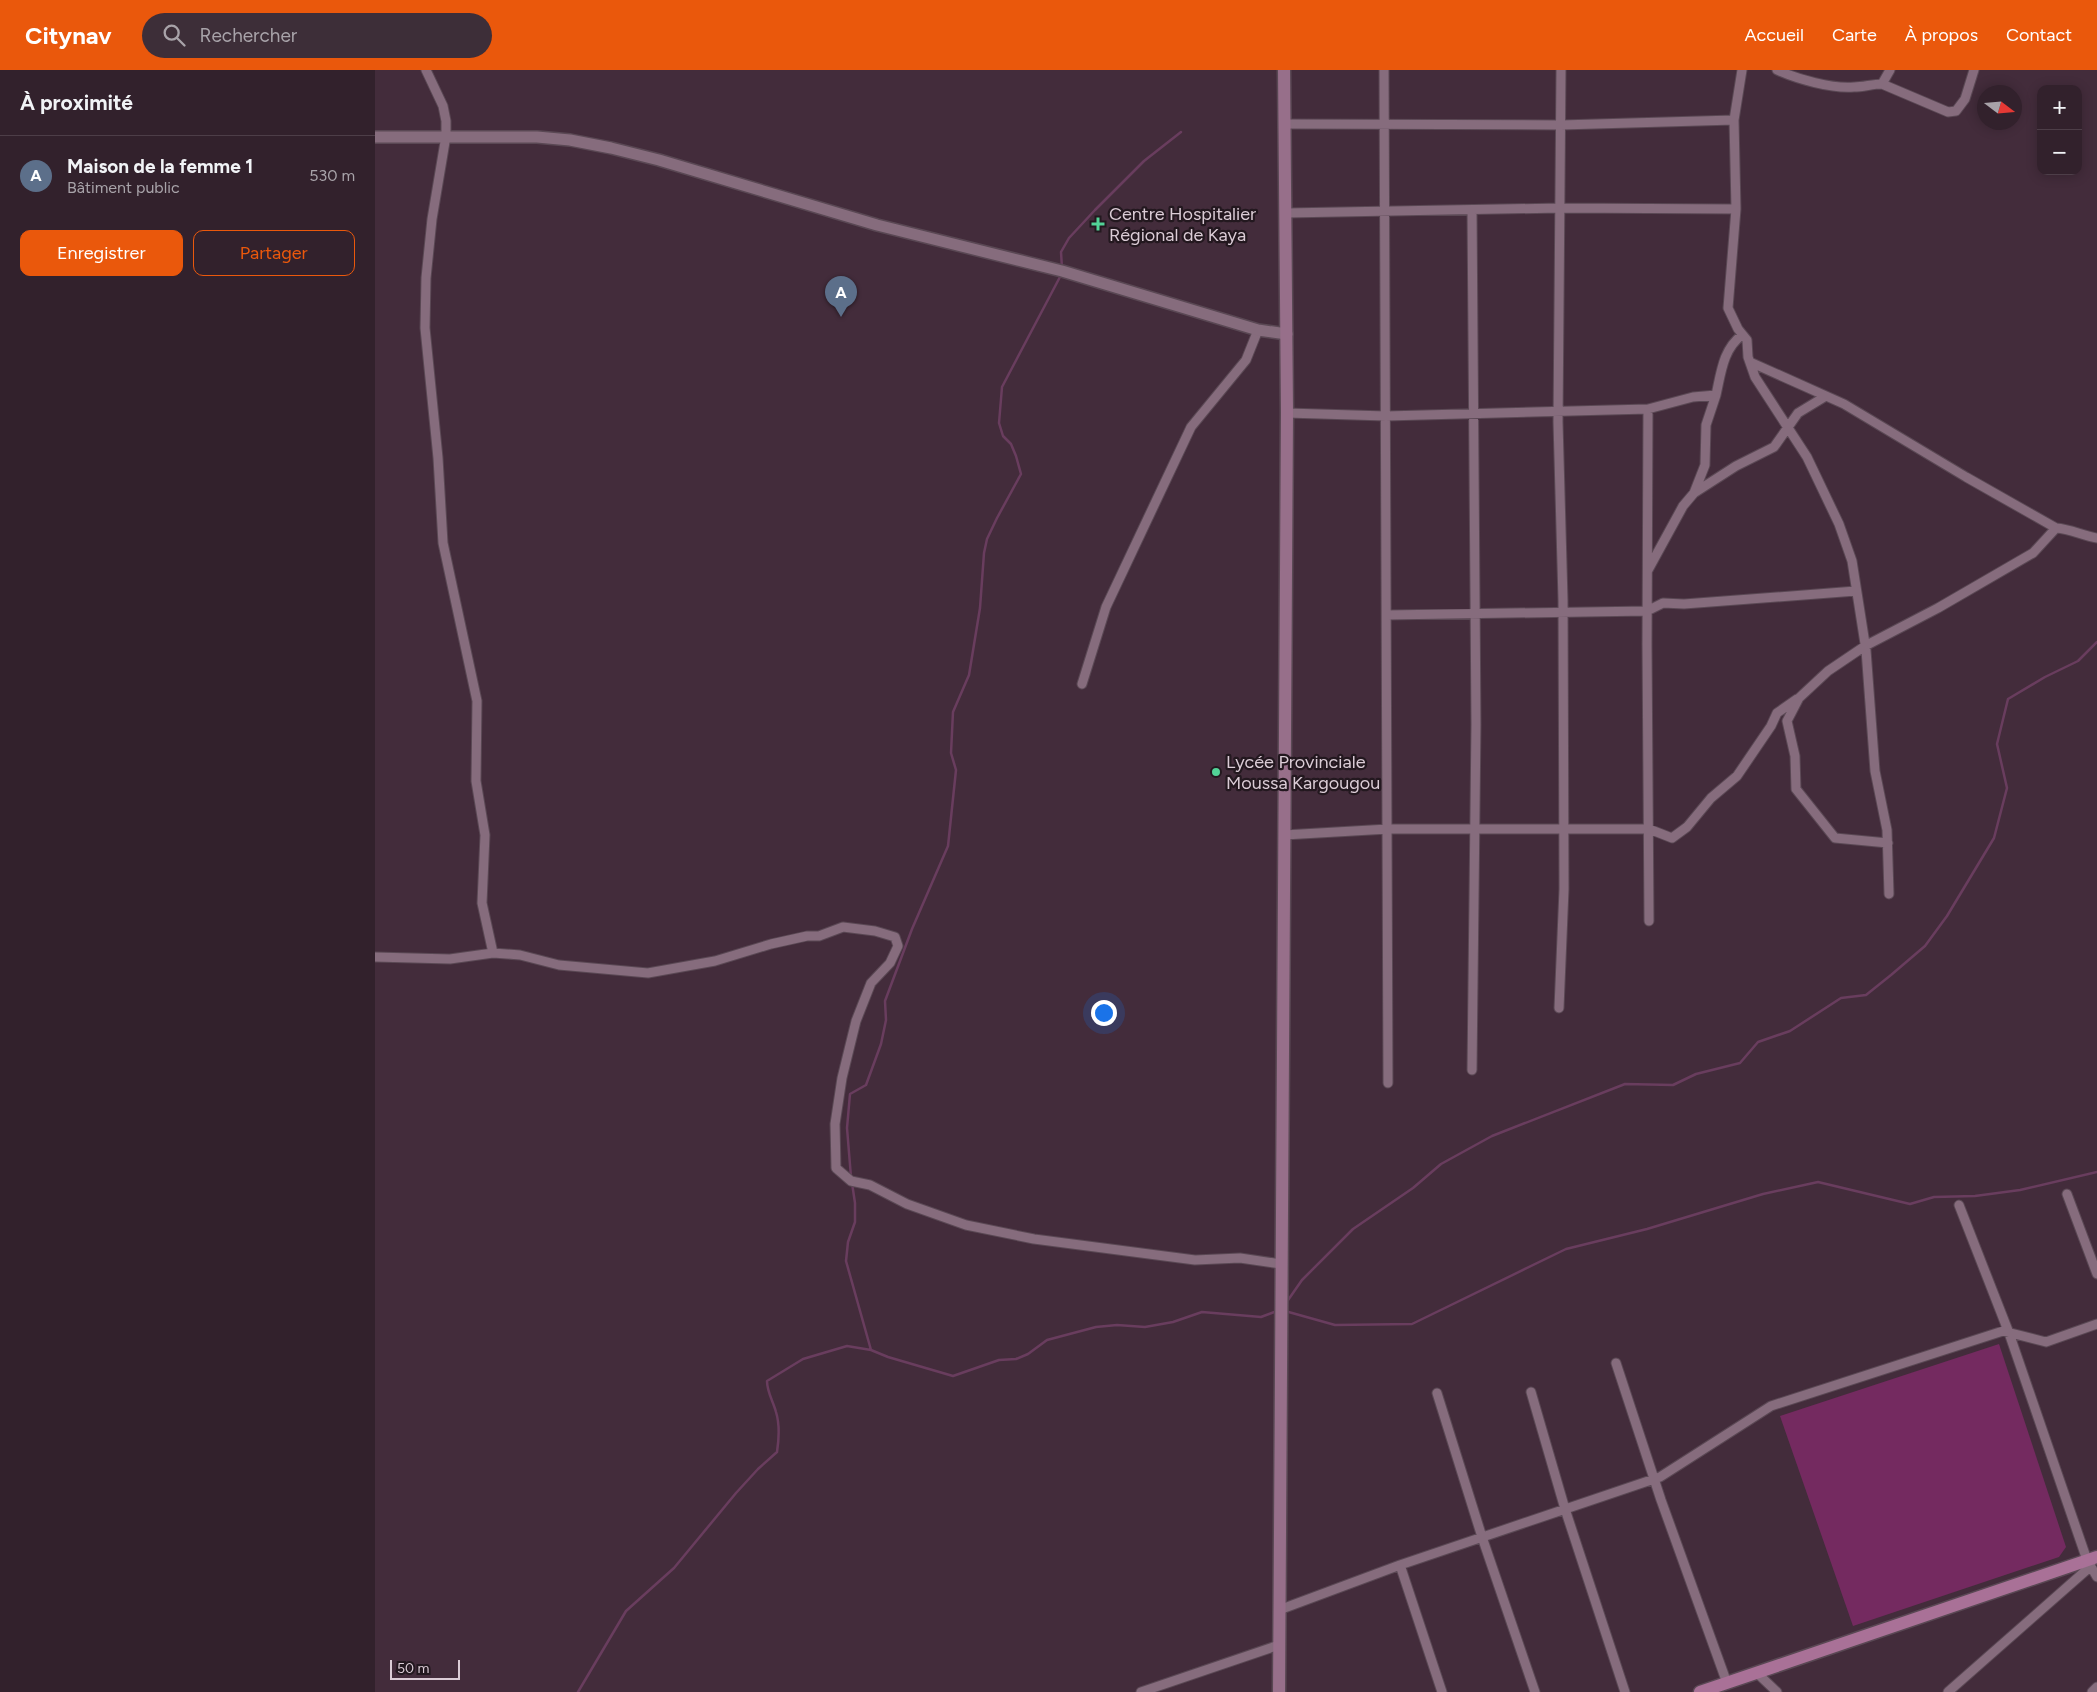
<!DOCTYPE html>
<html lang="fr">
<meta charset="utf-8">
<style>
:root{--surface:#32212c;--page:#3d2e38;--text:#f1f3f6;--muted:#a8a3a9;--line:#4d3e48;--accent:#ea580c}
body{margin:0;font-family:Figtree,sans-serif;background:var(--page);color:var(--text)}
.controls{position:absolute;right:15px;top:15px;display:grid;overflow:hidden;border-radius:10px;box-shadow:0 2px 12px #0003}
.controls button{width:45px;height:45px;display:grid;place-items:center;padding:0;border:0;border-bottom:1px solid var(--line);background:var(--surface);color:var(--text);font:25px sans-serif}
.compass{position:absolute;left:1602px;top:15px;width:45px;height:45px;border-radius:50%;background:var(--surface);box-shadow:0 2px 12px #0003;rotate:106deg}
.scale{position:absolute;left:15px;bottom:12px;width:70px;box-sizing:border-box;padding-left:5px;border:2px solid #dbccd6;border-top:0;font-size:14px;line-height:18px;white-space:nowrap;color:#dbccd6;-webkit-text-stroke:4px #23181f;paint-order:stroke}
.you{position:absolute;left:728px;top:942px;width:18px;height:18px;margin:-12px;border:4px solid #fff;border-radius:50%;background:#1a73e8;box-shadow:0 0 0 8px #1a73e833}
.badge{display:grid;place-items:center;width:32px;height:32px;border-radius:50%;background:var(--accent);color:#fff;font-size:16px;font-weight:700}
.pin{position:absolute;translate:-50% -41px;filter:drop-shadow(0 1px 2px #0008)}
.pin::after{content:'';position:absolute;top:26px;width:18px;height:15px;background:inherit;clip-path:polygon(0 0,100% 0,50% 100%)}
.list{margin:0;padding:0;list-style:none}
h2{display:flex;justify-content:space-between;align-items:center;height:65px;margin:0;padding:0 20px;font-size:21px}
h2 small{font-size:16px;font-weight:400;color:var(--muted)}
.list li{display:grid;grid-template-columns:32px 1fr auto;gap:15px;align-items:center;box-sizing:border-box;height:80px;padding:0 20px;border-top:1px solid var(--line)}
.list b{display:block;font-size:19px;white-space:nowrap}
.list p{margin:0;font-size:16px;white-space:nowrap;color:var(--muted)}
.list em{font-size:16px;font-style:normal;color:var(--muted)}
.actions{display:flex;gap:10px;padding:15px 20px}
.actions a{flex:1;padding:11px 0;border:1px solid var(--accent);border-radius:10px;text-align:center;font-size:18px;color:var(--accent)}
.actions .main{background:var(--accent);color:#fff}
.icon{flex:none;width:28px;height:28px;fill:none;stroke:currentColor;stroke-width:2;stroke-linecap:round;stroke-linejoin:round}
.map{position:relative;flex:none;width:1722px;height:1622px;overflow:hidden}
header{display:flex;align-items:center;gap:30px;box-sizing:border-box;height:70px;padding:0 25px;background:var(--accent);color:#fff}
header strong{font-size:24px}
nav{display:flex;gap:28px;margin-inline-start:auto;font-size:18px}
.search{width:350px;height:45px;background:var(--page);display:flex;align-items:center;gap:12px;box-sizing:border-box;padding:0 18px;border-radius:28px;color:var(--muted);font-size:19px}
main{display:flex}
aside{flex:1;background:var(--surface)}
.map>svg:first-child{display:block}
.green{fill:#742a60}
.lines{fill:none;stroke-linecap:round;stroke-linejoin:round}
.stream{stroke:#693d5e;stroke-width:2.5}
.minor-casing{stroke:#5a4854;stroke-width:11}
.tertiary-casing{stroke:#5a4854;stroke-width:14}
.secondary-casing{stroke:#5a4854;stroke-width:15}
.primary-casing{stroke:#5a4854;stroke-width:15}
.minor{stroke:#866c7d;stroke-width:9}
.tertiary{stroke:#866c7d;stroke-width:11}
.secondary{stroke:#976f8a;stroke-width:12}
.primary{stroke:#a97197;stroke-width:12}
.poi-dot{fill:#52d397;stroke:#23181f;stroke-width:2}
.labels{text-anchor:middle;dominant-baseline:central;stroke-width:4.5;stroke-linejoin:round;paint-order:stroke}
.poi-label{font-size:18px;fill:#dbccd6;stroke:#23181f;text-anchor:start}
</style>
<header>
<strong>Citynav</strong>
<div class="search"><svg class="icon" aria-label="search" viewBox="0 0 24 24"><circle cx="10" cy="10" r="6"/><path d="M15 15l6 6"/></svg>Rechercher</div>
<nav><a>Accueil</a><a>Carte</a><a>À propos</a><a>Contact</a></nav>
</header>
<main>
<aside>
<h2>À proximité<small></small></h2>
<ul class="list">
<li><span class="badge" style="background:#5c6f8a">A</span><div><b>Maison de la femme 1</b><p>Bâtiment public</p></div><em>530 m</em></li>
</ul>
<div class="actions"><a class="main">Enregistrer</a><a>Partager</a></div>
</aside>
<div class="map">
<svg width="1722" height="1622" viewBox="0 0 1722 1622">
<rect width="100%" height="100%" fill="#432c3b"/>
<path class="green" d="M1624 1274 1691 1477 1684 1487 1478 1556 1405 1346Z"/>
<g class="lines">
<path class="stream" d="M687 198 686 182 694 168 720 140 769 91 806 62
M476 1107 472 1058 475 1024 491 1015 506 974 511 950 510 931 537 859 573 776 581 700 576 683 578 642 594 605 605 538 609 483 612 469 622 448 646 404 641 386 636 374 628 366 624 353 627 317 686 205
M477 1113 480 1133V1152L473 1172 471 1191 496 1280
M911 1233 927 1210 978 1159 1038 1118 1066 1094 1117 1066 1250 1014 1298 1015 1321 1004 1365 993 1383 972 1415 961 1466 928 1491 925 1516 905 1550 876 1572 846 1619 768 1632 718 1622 674 1633 629 1670 607 1703 591 1722 572
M910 1241 960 1255 1037 1254 1191 1179 1272 1159 1388 1124 1443 1112 1535 1134 1559 1127 1600 1126 1645 1120 1722 1102
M203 1622 251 1541 299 1498 361 1423 383 1399 402 1382C404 1369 405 1355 401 1342 398 1331 392 1322 392 1311L428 1289 472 1276 496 1280 513 1287 578 1306 624 1290 641 1289 653 1284 672 1270 721 1257 742 1255 770 1257 798 1252 827 1242 886 1247 902 1241"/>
<g class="minor-casing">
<path id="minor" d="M51 0 68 36 71 51V66L57 149 51 208 50 258 63 388 68 473 102 631 101 711 110 765 107 833 118 883
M1009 0 1013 1013
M1402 0C1422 9 1457 19 1479 17 1489 17 1497 14 1507 14L1573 42 1581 41 1590 29 1599 0
M1507 14 1515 0
M1359 50 1367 0
M910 54 1186 55 1359 50 1361 139 1353 238 1363 259 1372 270 1373 287 1380 307 1432 387 1464 454 1477 491 1491 580 1500 701 1512 760 1514 824
M911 143 1185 138 1361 139
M1375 292 1469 334 1591 407 1681 458 1658 483 1563 538 1490 576 1453 601 1424 628 1412 651 1420 686 1421 719 1460 768 1513 773
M1273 339 1272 574 1274 851
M912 343 1011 346 1273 339 1318 327 1341 325C1346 303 1348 279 1367 265
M1319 423 1361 396 1399 377 1423 343 1451 326
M1681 458C1696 459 1708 466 1722 468
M1273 500 1308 436 1319 423 1330 395 1331 355 1341 325
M1012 545 1272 541 1288 533 1309 534 1481 521
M707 614 731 537 816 357 871 290 883 260
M909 765 1013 759H1274L1297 768 1312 757 1336 728 1362 706 1396 656 1402 643 1422 629
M0 887 75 889 118 883 145 885 184 895 273 903 340 891 396 874 432 866H444L468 857 500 861 520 867 523 876 515 893 496 913 481 951 467 1008 460 1054 461 1098 476 1111 495 1115 532 1134 591 1155 659 1169 820 1190 865 1188 906 1194
M1184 938 1189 819 1188 530 1183 352 1186 0
M1097 1000 1101 654 1097 140
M1692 1124 1722 1204
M1584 1135 1634 1263 1712 1490 1722 1507
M1241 1293 1286 1430 1352 1613
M1156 1322 1190 1439 1250 1622
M1062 1323 1107 1467 1160 1622
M1025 1495 1067 1622
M904 1540 1025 1495 1285 1407 1396 1336 1628 1261 1671 1272 1722 1254
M1382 1603 1402 1622
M766 1622 904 1575
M1573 1622 1716 1496
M1717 1622 1722 1617"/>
</g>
<g class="tertiary-casing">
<path id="tertiary" d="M0 67H162L195 70 236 78 284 90 502 155 687 201 883 260 912 264"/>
</g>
<g class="secondary-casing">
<path id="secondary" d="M904 1622 912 343 909 0"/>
</g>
<g class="primary-casing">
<path id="primary" d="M1325 1622 1722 1487"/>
</g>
<use href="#minor" class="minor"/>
<use href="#tertiary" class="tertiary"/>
<use href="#secondary" class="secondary"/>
<use href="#primary" class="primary"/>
</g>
<g class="poi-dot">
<path d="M720.5 146.5h5v5h5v5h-5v5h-5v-5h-5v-5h5z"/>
<circle cx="841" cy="702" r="5"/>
</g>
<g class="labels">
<g class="poi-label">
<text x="734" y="144">Centre Hospitalier<tspan x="734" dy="21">Régional de Kaya</tspan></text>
<text x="851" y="692">Lycée Provinciale<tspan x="851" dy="21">Moussa Kargougou</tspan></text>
</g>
</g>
</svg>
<div class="controls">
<button>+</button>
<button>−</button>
</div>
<svg class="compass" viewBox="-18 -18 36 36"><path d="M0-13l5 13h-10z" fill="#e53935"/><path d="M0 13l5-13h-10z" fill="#a8a3a9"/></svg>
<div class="scale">50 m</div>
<div class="you"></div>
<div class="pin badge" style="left:466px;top:247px;background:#5c6f8a">A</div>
</div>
</main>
